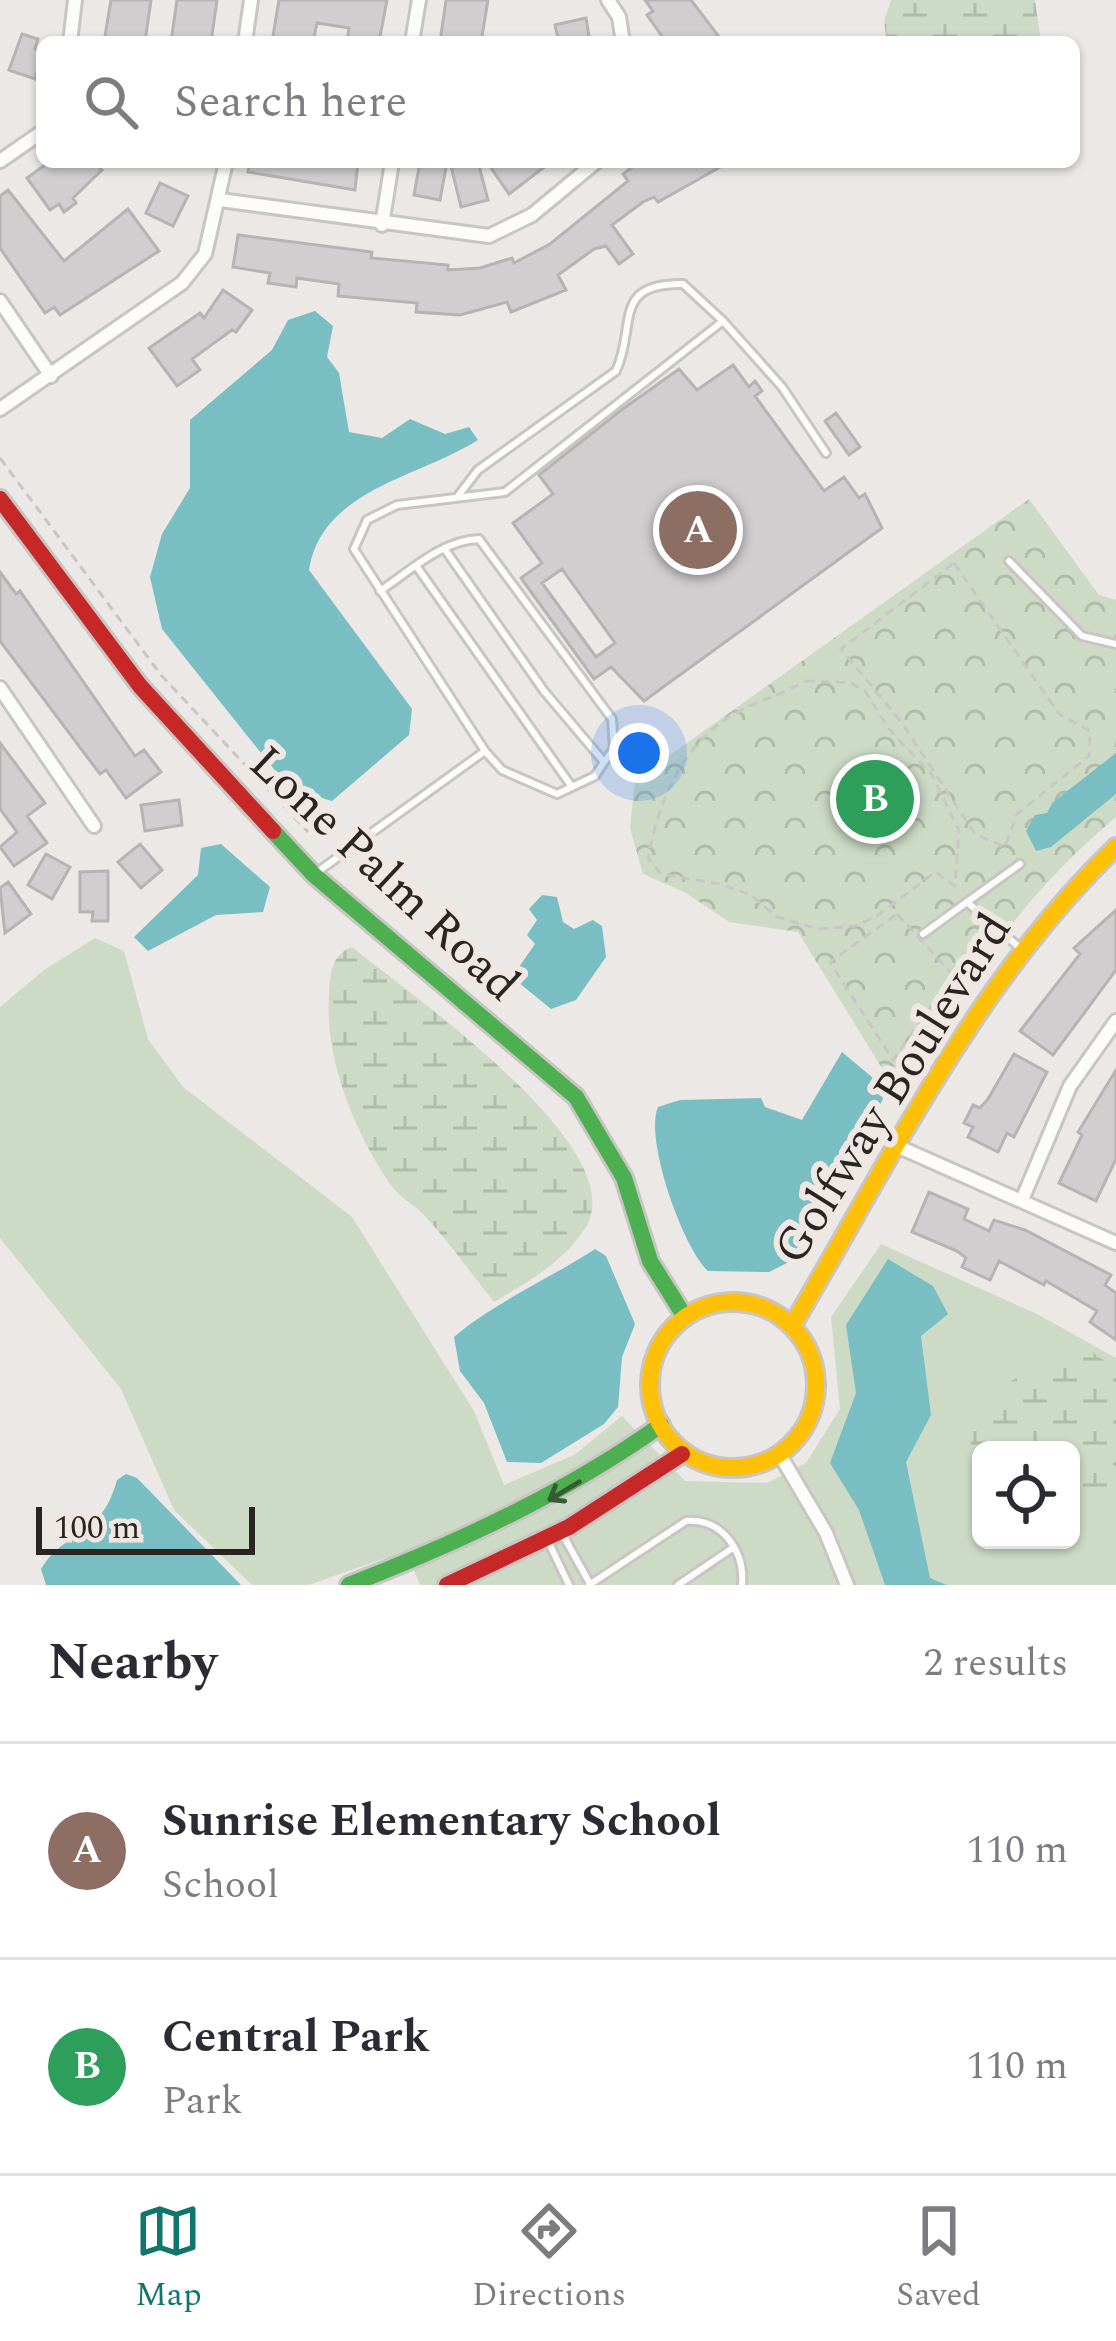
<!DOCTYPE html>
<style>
:root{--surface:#fff;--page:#f2f2f3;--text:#2b2b33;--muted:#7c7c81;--line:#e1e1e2;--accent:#0f766e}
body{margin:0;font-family:Spectral,serif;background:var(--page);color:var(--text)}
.controls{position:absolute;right:36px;bottom:36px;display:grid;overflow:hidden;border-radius:18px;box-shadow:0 3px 9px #0004}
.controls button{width:108px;height:108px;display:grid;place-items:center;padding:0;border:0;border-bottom:3px solid var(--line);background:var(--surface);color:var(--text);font:60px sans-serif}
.scale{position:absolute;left:36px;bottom:30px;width:219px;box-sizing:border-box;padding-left:12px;border:6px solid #282523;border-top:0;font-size:33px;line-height:42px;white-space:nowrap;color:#282523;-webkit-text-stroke:9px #f0e7e2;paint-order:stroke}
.you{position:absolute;left:639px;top:753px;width:42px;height:42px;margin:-30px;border:9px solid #fff;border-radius:50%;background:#1a73e8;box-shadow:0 0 0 18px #1a73e833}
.badge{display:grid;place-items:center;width:78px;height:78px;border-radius:50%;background:var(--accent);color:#fff;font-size:39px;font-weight:700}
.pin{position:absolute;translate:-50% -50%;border:6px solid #fff;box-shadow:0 3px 12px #0006}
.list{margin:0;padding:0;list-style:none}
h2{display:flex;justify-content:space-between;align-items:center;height:156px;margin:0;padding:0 48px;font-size:51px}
h2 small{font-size:39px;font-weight:400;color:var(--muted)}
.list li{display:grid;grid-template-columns:78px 1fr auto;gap:36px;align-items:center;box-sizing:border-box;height:216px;padding:0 48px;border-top:3px solid var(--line)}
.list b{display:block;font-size:45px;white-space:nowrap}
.list p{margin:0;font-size:39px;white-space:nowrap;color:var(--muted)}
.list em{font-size:39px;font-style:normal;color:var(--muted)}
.icon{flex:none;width:66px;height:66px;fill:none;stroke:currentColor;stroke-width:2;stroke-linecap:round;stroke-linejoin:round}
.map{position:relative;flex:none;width:1116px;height:1585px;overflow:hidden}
.search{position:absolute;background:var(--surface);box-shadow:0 3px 9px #0004;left:36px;right:36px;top:36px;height:132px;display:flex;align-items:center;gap:30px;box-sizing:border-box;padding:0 42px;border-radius:18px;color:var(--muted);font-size:45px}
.sheet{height:588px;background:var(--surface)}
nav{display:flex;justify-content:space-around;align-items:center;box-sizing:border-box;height:168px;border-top:3px solid var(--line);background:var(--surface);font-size:33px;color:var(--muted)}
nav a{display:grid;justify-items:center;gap:6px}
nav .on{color:var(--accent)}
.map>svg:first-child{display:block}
.grass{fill:#cddbc6;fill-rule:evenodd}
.forest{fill:url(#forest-crowns)}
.wetland{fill:url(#wetland-marsh)}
.water{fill:#78bec2}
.building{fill:#d0cece;stroke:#b6b3b3;stroke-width:3;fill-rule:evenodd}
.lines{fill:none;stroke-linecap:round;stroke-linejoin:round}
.lane-casing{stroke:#c8c5c3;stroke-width:12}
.street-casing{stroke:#c8c5c3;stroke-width:18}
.fast-casing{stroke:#c8c5c3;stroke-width:22}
.slow-casing{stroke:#c8c5c3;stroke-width:22}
.jam-casing{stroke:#c8c5c3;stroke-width:22}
.path{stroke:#c8c7c6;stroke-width:3;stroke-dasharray:9 6;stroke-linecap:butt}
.lane{stroke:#fcfcfb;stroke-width:6}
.street{stroke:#fcfcfb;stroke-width:12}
.fast{stroke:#4caf50;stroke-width:16}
.slow{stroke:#ffc107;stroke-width:16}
.jam{stroke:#c62828;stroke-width:16}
.oneway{stroke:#365c35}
.labels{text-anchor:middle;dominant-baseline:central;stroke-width:12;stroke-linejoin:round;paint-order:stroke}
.street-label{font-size:48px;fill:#282523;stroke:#f0e7e2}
</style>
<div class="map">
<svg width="1116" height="1585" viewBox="0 0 1116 1585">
<defs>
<pattern id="forest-crowns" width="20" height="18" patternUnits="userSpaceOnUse" patternTransform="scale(3)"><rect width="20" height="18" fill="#cddbc6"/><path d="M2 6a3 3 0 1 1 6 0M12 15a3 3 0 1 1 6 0" fill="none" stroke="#b0bcaa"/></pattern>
<pattern id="wetland-marsh" width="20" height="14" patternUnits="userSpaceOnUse" patternTransform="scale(3)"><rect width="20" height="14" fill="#cddbc6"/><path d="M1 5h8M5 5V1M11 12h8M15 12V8" fill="none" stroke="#b0bcaa"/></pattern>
</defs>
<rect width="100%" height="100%" fill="#ece8e6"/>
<path class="grass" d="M95 938 124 951 148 1039 183 1087 352 1217 474 1411 504 1485 574 1455 622 1416 685 1481 767 1483 806 1463 840 1409 831 1317 881 1244 1037 1314 1116 1358V1585H420L406 1551 308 1585H252L174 1510 121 1389 0 1238V1007L44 970ZM981 1450H1071V1540H981Z"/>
<path class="forest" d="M1029 499 1099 595 1116 600V817C1012 905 968 983 901 1099L798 932 729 922 686 893 643 874 630 828 635 780Z"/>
<path class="wetland" d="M891 0H1035L1041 42H887L884 22Z
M352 947C405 991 630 1145 587 1225 568 1259 527 1283 494 1302 471 1273 449 1242 424 1215 413 1204 399 1197 390 1184 354 1131 324 1058 329 993 330 974 332 954 352 947Z
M1089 1350 1108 1363 1116 1378V1488L1071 1510V1450H981V1489C940 1411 1026 1360 1089 1350Z"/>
<path class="water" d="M315 311 333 326 327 357 339 373 349 432 382 438 410 419 445 434 469 427 478 440C418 478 322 489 309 570L412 709 409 735 332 801 289 788 162 629 150 577 162 534 190 488V420L272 350 288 320Z
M1116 753V794L1051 847 1036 851 1026 831 1035 815 1047 813 1052 803Z
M221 844 270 887 263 912 216 915 148 951 134 937 198 875 201 848Z
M542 895 557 897 563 922 574 929 593 920 602 926 606 957 576 1000 551 1009 512 977 535 944 527 935 537 920 529 909Z
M842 1052 879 1083 883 1099 789 1262 769 1272 708 1271C683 1248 644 1139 658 1107L680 1100 761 1098 765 1107 802 1120Z
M595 1249 606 1256 635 1324 622 1357 618 1407 604 1424 541 1463 507 1462 484 1403 460 1371 454 1337C495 1302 549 1279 595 1249Z
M888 1259 933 1286 948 1314 921 1336 931 1415 906 1462 930 1578 947 1585H885L859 1510 830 1463 856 1393 846 1325Z
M126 1474 137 1478 241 1585H46L41 1569C66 1528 100 1541 117 1480Z"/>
<path class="building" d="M111 0H151L145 42H104Z
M177 0H217L211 42H171Z
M279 0H387L379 42H347L349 28 317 23 313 42H272Z
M446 0H488L481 42H440Z
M645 0H691L723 42 664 39 647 15 653 11Z
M586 18 590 42H559L555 25Z
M22 34 38 39 35 49 42 51 35 79 9 70Z
M49 162H94L102 170 73 198 76 203 64 212 59 204 50 210 27 178Z
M250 162H358L355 190 248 172Z
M420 162H447L440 200 414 195Z
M450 162H478L488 200 461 207Z
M487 162H551L509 194Z
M639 162H729L658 202 654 197 643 202 612 225 633 254 619 264 606 246 594 249 558 275 566 290 511 312 507 302 460 315 416 312 417 303 338 296 339 284 297 278 296 287 268 283 270 273 233 267 238 235 372 252 371 258 448 265V270L480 268 512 258 514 263 550 244 628 181 623 174Z
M160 183 188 196 173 226 146 213Z
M8 190 64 261 128 209 159 251 60 315 54 307 45 313 0 248V196Z
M223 290 252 310 236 332 232 330 192 359 200 370 177 386 149 348 200 313 204 318Z
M733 365 749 387 755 381 762 391 755 396 824 491 844 477 859 498 865 494 882 528 644 701 611 667 594 679 521 578 542 563 513 523 553 494 539 475 620 411 679 369 697 390ZM686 505 714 544 690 562 662 523ZM562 569 615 643 596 657 542 583Z
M836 413 860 447 849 455 825 421Z
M0 572 16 594 20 591 135 756 144 750 161 772 126 798 106 770 100 774 0 641Z
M0 743 45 803 27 816 47 843 14 866 0 847 17 832 0 809Z
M179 800 182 825 145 831 141 805Z
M140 844 162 870 141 888 118 862Z
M46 854 70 867 52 899 28 885Z
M108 871V921H92L93 912H80V872Z
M8 882 31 914 5 933 0 888Z
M1116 910V970L1053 1055 1020 1031 1080 954 1074 948Z
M1014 1054 1047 1072 1014 1137 1007 1133 998 1152 968 1137 973 1127 964 1123 973 1105 980 1108 988 1099Z
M1116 1070V1159L1096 1201 1059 1183 1082 1135 1078 1132Z
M929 1192 968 1209 964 1219 989 1231 994 1220 1025 1230 1111 1275 1105 1285 1116 1293V1340L1090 1322 1097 1311 1046 1281 1044 1285 999 1261 990 1280 962 1267 966 1258 957 1251 912 1232Z"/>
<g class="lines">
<g class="lane-casing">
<path id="lane" d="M723 321 782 387 826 453
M458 496 478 470 616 371C637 326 611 283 683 284L723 321 505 492 397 505 367 520 354 549 485 751 502 770 557 794 595 776 604 762
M1009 561 1082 636 1116 644
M417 567 572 787
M380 591C410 571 442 540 479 539L612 719 614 749 604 762 544 691 444 548
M1020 864 967 902 1020 948
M316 873 485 751
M923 934 967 902
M563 1535 590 1584
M548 1541 569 1585
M589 1585 686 1521C722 1518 745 1551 742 1585
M678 1585 734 1547"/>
</g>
<g class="street-casing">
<path id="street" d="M608 0 619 17 623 42
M70 42 75 0
M245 42 251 0
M412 42 419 0
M0 161 42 132
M220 200 489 236 532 215 596 162
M382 225 392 162
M0 301 51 376
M0 409 182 283 205 254 226 162
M0 688 94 826
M899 1147 1116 1243
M1022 1200 1070 1086 1116 1021
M780 1455 826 1533 847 1585"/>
</g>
<g class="fast-casing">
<path id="fast" d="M273 831 314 875 576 1097 624 1178 650 1261 685 1317
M349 1585C459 1542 564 1494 661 1425"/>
</g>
<g class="slow-casing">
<path id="slow" d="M650 1385a83 83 0 1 1 166 0a83 83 0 1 1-166 0Z
M792 1326C890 1161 976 981 1116 847"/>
</g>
<g class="jam-casing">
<path id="jam" d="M0 499 140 686 273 831
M447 1585 569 1527 682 1454"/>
</g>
<path class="path" d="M0 458 161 675 308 832
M954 563 1059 714 1090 731 1089 756 1017 814 1005 847 975 834 902 723 841 649Z
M806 681 851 683 865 691 888 728 932 775 959 831 955 886 935 872 877 916 855 926 819 929 777 917 751 895 720 884 661 874 648 858C659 802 679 749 729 717 753 702 781 695 806 681Z
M897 914 953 975 893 1060 830 962Z"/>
<use href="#lane" class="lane"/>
<use href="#street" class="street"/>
<use href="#fast" class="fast"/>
<use href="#slow" class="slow"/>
<use href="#jam" class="jam"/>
</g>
<defs><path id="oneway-shaft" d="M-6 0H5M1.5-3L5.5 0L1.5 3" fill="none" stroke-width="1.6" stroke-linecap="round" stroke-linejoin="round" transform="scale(3)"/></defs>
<use class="oneway" href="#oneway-shaft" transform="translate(564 1491) rotate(149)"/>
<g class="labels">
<g class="street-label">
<text transform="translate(384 874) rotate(43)">Lone Palm Road</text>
<text transform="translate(893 1089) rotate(-58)">Golfway Boulevard</text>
</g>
</g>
</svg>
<div class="controls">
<button><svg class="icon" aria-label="locate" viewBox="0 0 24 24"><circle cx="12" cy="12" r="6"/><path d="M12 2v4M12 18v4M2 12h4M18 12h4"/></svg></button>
</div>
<div class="scale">100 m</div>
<div class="you"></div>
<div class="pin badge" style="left:698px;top:530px;background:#8d6e63">A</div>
<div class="pin badge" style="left:875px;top:799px;background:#2e9e5b">B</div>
<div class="search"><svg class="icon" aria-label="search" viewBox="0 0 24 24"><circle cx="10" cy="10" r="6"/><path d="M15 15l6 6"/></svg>Search here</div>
</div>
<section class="sheet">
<h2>Nearby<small>2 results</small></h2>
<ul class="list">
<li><span class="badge" style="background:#8d6e63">A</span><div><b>Sunrise Elementary School</b><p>School</p></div><em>110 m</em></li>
<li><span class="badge" style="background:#2e9e5b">B</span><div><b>Central Park</b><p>Park</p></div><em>110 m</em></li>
</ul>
</section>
<nav>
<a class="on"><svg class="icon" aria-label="map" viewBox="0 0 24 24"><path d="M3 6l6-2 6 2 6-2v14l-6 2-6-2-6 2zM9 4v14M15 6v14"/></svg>Map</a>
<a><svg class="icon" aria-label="directions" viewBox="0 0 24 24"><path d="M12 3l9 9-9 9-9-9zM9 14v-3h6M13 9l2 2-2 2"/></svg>Directions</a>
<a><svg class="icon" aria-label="saved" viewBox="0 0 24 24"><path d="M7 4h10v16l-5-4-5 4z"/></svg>Saved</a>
</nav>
